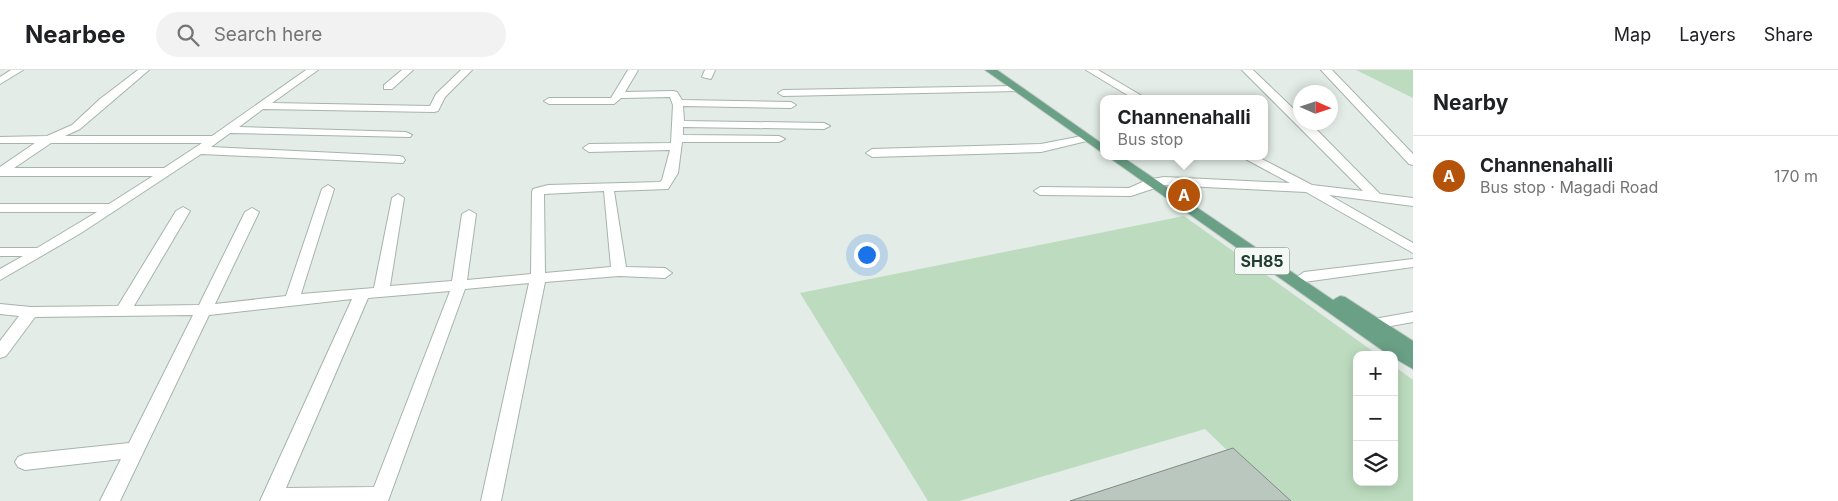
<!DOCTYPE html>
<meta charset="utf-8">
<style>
:root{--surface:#fff;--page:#f2f2f2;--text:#202124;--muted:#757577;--line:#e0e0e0;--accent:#b45309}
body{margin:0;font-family:Inter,sans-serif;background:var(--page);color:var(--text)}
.controls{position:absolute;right:15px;bottom:15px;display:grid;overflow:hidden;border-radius:10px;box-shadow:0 2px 12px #0003}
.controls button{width:45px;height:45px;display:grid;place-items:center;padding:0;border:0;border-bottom:1px solid var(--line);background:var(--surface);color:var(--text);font:25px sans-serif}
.compass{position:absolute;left:1293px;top:15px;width:45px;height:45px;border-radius:50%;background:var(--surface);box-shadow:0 2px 12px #0003;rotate:93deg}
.you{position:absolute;left:866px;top:184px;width:18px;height:18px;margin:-12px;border:4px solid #fff;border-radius:50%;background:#1a73e8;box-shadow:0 0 0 8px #1a73e833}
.badge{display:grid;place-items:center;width:32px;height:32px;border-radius:50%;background:var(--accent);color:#fff;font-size:16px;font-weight:700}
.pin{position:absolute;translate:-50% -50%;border:2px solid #fff;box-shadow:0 1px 5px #0006}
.popup{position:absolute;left:1100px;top:25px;width:168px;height:65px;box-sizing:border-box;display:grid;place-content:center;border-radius:10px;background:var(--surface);filter:drop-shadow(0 1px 4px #0005);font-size:16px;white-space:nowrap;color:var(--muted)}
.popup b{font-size:19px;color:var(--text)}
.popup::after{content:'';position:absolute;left:50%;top:100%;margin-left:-10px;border:10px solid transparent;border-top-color:var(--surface)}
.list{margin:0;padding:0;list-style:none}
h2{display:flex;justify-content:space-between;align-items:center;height:65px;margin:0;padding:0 20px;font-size:21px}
h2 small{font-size:16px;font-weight:400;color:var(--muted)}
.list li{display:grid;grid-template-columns:32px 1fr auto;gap:15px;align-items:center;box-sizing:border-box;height:80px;padding:0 20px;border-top:1px solid var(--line)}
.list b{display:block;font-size:19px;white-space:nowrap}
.list p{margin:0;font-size:16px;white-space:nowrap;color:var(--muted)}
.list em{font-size:16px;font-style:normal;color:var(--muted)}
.icon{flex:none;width:28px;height:28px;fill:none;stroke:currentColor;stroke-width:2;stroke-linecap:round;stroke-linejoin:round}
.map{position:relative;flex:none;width:1413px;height:431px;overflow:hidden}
header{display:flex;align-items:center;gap:30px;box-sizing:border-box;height:70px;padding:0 25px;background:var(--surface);border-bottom:1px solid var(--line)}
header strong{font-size:24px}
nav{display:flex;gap:28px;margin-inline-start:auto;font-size:18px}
.search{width:350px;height:45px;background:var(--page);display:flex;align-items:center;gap:12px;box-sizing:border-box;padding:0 18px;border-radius:28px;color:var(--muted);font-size:19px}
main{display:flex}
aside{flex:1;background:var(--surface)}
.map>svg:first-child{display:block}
.green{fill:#bddcbf}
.building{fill:#b9c7bf;stroke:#828b86}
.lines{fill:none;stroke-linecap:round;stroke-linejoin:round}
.minor-casing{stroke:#a6b4ac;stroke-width:2}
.major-casing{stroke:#c1c9c5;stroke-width:2}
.minor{fill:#fff;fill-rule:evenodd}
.major{fill:#6aa086;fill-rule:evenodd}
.labels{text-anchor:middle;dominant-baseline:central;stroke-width:4;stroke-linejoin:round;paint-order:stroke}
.shield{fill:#f4f9f5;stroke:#62756c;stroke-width:1}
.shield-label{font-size:16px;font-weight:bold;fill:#233d31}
</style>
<header>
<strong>Nearbee</strong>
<div class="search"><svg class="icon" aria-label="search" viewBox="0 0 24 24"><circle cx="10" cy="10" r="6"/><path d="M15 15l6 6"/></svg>Search here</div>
<nav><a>Map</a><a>Layers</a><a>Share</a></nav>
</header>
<main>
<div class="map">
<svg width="1413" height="431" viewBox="0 0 1413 431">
<rect width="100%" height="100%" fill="#e3ece6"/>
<path class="green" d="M1356 0H1413V28L1409 26Z
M1184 146 1378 285H1357V412H1394V296L1413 310V431H1280L1205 359 959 431H928L800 223Z"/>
<path class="building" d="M1233 378 1291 431H1070Z"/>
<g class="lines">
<g class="minor-casing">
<path id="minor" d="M11 0H23L0 14V7Z
M138 0H149L80 59 65 66H212L306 0H318L272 33 430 36 436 24 461 0H472L445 27 438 41 434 42 263 39 239 57 406 62 412 65 410 67 230 63 211 77 399 86 403 87 405 90 403 93 201 84 81 163 0 210V199L23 186H0V178H37L97 142H0V134H109L153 106H0V97L35 73H0V67L47 66 72 55 100 29ZM51 73H202L164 98H14Z
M402 0H413L392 19H384V15Z
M628 0H638L625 22 673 21 677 22 682 30 791 32 796 35 791 38 683 36 684 51 824 53 830 56 824 59 683 57V65L779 66 785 69 779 72H682L678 103 668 119 614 121 626 197 665 198 672 203 665 208 619 206 545 212 501 431H481L529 213 465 219 388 431H260L352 229 209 245 120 431H100L121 389 25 400 18 397 15 392 18 387 25 384 129 373 193 245 35 247 6 286 0 288V271L19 246 0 244V234L31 237 118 236 176 141 183 137 190 141 134 236 199 235 245 142 252 138 259 142 215 234 286 226 322 119 328 115 334 119 301 224 374 218 392 128 398 124 404 128 390 216 452 211 462 144 469 140 476 144 467 210 531 204 532 122 533 119 548 115 660 112 662 110 670 80 589 82 583 78 589 74 671 73 673 35 670 27 621 28 614 34H549L544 31 549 28H611ZM604 121 611 197 545 203 544 124ZM450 221 374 417 286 418 368 228Z
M705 0H715L711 9 702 7Z
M1086 0H1098L1147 29H1134Z
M1242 0H1253L1300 45V52H1309L1380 124 1413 128V136L1329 125 1413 173V183L1306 122 1164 115 1131 126 1040 125 1034 121 1040 117 1129 118 1147 110 1164 107 1290 113 1240 86H1256L1312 115 1363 121Z
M1321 0H1332L1413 84V95L1409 94Z
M1017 16 1021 17V21L783 26 778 23 783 20Z
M1087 65 1093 68 1091 70 1041 82 872 87 866 83 872 79 1041 74Z
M1413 189V197L1304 212 1297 207 1304 202Z
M1413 242V252L1374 259 1368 258 1366 254 1368 250 1374 249Z"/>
</g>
<g class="major-casing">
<path id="major" d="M985 0H997L1104 75V84Z
M1107 86H1121L1333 230 1340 226 1345 227 1413 271V299L1394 288V285H1389Z"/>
</g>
<use href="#minor" class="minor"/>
<use href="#major" class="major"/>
</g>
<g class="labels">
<rect class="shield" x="1234.5" y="177.5" width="55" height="27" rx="4"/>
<g class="shield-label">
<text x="1262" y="191">SH85</text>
</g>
</g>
</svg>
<div class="controls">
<button>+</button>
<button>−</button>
<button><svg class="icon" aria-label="layers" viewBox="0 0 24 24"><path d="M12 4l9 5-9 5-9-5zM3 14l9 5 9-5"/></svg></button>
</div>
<svg class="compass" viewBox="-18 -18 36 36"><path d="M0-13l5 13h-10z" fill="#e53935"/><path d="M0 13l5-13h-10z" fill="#757577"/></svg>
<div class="you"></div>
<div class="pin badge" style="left:1184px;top:125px">A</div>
<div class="popup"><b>Channenahalli</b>Bus stop</div>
</div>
<aside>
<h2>Nearby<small></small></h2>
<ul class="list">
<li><span class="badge">A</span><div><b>Channenahalli</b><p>Bus stop · Magadi Road</p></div><em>170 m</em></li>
</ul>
</aside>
</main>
